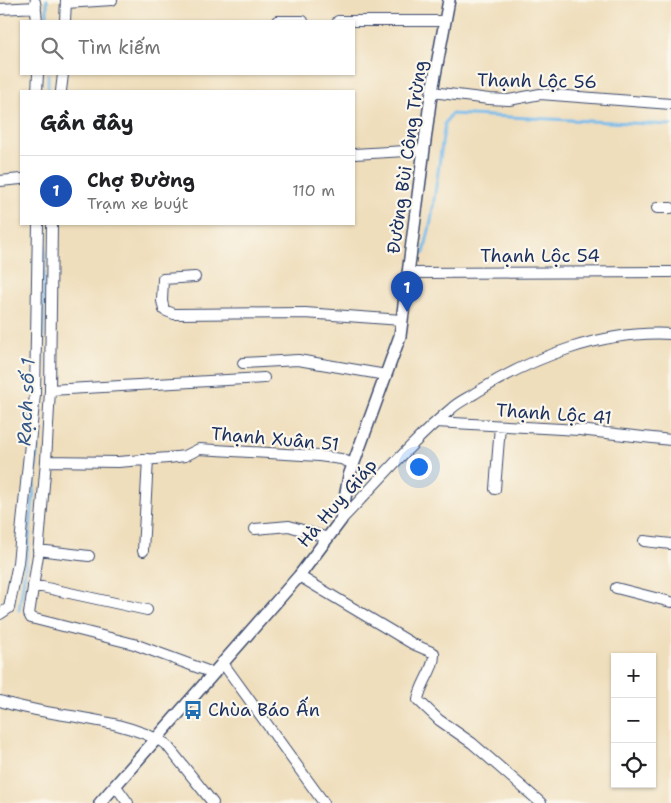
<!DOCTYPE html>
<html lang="vi">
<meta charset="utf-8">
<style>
:root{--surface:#fff;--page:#f6f6f6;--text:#202124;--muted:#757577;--line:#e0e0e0;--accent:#0f766e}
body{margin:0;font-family:"Shantell Sans",sans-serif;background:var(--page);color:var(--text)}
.controls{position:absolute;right:15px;bottom:15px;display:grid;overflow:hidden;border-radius:0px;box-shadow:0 1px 4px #0004}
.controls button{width:45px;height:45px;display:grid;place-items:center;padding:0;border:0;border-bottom:1px solid var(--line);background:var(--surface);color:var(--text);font:25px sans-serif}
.you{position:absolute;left:418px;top:466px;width:18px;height:18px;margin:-12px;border:4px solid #fff;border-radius:50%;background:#1a73e8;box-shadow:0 0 0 8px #1a73e833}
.badge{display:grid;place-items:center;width:32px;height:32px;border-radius:50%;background:var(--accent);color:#fff;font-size:16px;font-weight:700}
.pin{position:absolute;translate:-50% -41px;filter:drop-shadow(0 1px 2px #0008)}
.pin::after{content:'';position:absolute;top:26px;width:18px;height:15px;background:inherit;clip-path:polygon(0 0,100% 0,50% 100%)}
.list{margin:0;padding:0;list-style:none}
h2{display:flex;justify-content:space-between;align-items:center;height:65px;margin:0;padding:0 20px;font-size:21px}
h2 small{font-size:16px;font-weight:400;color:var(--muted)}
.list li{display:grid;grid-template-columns:32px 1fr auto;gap:15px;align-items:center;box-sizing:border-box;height:70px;padding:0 20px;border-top:1px solid var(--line)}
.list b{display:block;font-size:19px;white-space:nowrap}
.list p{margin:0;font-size:16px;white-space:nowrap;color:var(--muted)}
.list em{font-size:16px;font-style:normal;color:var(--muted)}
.icon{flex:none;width:28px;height:28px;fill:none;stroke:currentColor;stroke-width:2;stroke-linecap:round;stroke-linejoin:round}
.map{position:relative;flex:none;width:671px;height:803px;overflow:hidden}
.search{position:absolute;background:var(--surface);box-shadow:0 1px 4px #0004;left:20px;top:20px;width:335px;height:55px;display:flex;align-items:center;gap:12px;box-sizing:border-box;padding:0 18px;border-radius:0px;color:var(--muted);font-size:19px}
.panel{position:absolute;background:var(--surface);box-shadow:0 1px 4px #0004;left:20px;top:90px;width:335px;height:135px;border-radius:0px}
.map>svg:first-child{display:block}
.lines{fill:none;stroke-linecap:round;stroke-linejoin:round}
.stream{stroke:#76bced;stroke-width:3}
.minor-casing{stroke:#3b496c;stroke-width:12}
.tertiary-casing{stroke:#3b496c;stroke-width:14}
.minor{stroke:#fff;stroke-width:10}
.tertiary{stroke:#fff;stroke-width:11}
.labels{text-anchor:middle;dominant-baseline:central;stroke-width:4.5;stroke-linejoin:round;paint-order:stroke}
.street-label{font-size:18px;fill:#1b2f5e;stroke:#fbf7ec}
.poi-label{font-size:18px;fill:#1b2f5e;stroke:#fbf7ec;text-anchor:start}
.water-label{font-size:19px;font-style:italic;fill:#365989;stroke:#fbf7ec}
</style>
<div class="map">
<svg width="671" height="803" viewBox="0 0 671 803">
<rect width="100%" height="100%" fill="#fbf7ec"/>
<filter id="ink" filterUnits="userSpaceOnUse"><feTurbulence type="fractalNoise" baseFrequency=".02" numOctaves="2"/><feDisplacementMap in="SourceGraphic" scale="10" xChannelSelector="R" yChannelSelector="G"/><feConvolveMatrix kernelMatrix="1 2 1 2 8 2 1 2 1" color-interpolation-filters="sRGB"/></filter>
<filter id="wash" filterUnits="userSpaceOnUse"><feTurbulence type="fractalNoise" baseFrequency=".0096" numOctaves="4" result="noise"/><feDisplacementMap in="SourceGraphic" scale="20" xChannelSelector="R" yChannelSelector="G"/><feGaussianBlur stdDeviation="1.12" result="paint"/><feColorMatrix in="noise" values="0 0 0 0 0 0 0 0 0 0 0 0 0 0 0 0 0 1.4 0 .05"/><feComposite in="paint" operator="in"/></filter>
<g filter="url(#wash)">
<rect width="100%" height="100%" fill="#efdebc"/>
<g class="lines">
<path class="stream" d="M47 0V21
M48 74V91
M424 253 431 221 445 123 451 114 671 125
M19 610C40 482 43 353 45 224"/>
</g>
</g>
<g filter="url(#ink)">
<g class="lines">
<g class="minor-casing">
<path id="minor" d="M35 2 37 21
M66 3 112 0
M0 9 36 7
M65 21 66 0
M277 21H303
M338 21H445
M37 91 38 74
M61 91 63 74
M432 92 489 99 509 100 540 94 671 104
M354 154 423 150
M0 181 21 179
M657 208H671
M52 224 50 390 46 461 38 555 29 614 31 618 134 644 213 673
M409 273 671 272
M195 277 163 279 162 301 164 310 174 314 305 313 402 320
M243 363 298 360 386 375
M50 390 264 378
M436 422 579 430 671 440
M46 461 118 462 168 458 185 456 199 449 319 456 341 459 353 464
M495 489 500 426
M341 520C377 483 411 442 451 409 458 402 468 398 477 392 533 357 603 330 671 334
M255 529 289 526 328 538
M644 541 671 544
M38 550 89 556
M143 551 148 459
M299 576 413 644 434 653C435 669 420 684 418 700L439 720 472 743 541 803
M33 585 147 610
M616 588 671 602
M0 614 9 608 18 563 35 394 38 224
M222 662 324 803
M0 701C54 719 117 715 166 744L213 803
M115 785 128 803"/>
</g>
<g class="tertiary-casing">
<path id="tertiary" d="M100 803 299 576 341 520 349 476 400 336 430 102 449 0"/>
</g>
<use href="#minor" class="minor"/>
<use href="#tertiary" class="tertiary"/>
</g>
</g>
<defs>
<g id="bus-bare" transform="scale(1.5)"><path d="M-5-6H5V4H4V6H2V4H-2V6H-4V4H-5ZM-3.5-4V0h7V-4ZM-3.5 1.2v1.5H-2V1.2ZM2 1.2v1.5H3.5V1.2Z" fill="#1f6fb2" stroke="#fbf7ec" stroke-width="2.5" paint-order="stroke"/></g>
</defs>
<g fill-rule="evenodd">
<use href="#bus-bare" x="193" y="710"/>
</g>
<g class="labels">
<g class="street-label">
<text transform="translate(537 81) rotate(1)">Thạnh Lộc 56</text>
<text transform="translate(407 157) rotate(-82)">Đường Bùi Công Trừng</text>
<text x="540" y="256">Thạnh Lộc 54</text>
<text transform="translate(554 414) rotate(4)">Thạnh Lộc 41</text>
<text transform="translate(275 439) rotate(5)">Thạnh Xuân 51</text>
<text transform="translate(337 503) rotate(-49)">Hà Huy Giáp</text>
</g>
<g class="poi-label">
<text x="208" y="710">Chùa Báo Ấn</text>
</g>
<g class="water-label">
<text transform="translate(26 402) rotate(-87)">Rạch số 1</text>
</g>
</g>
</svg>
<div class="controls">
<button>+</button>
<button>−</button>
<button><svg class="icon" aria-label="locate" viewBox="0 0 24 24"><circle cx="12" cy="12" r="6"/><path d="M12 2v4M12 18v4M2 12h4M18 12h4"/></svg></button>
</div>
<div class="you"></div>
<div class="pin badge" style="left:407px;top:312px;background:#1a4fb4">1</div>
<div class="search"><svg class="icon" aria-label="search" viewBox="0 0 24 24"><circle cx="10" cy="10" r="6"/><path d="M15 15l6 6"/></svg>Tìm kiếm</div>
<section class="panel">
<h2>Gần đây<small></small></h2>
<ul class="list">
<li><span class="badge" style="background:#1a4fb4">1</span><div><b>Chợ Đường</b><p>Trạm xe buýt</p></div><em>110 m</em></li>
</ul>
</section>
</div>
